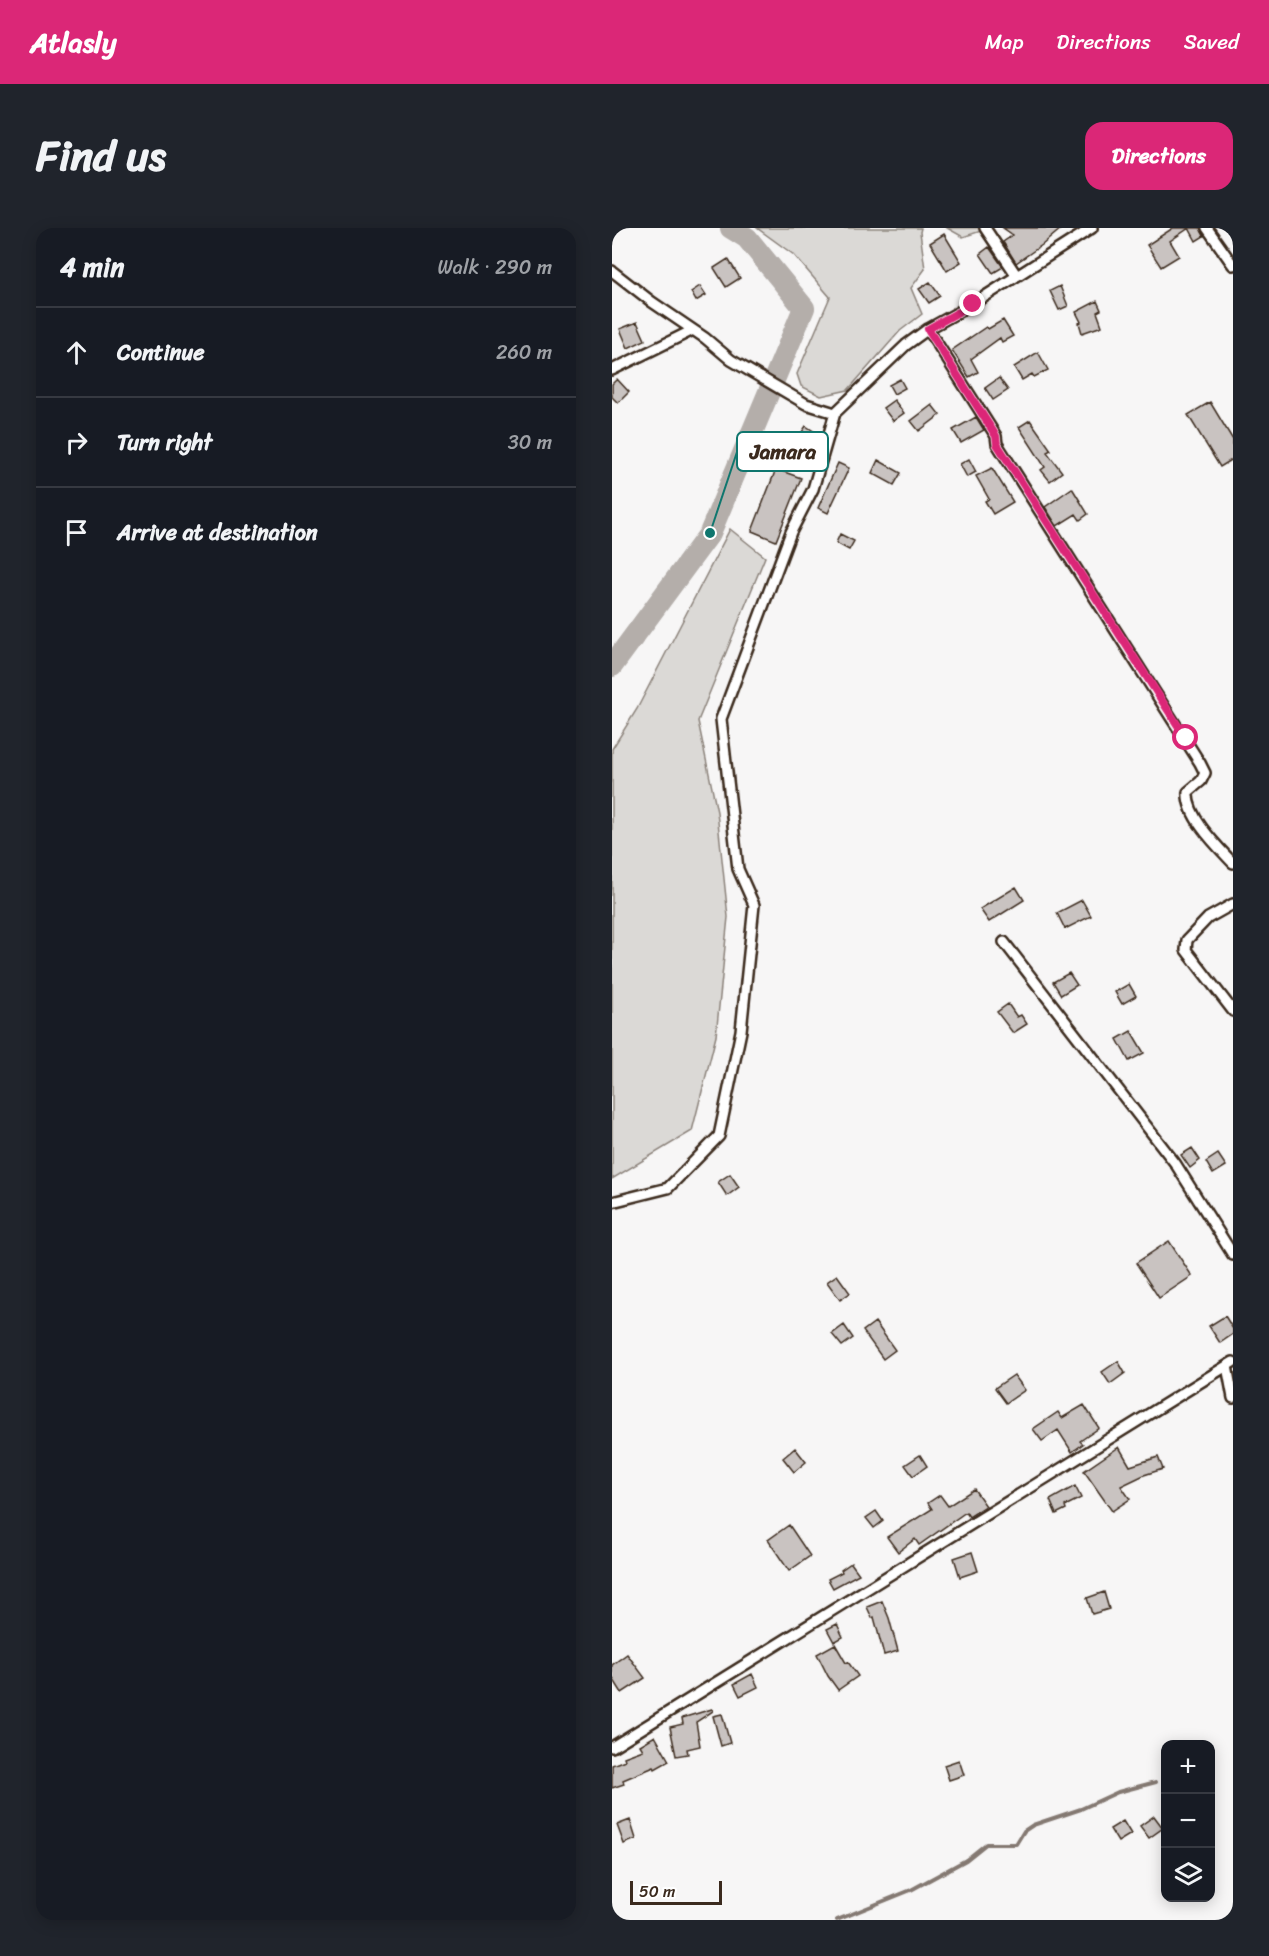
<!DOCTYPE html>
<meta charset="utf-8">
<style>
:root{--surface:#171b24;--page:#20242c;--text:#f1f3f6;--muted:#9ea1a6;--line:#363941;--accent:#db2777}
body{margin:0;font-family:Sriracha,sans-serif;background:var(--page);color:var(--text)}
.controls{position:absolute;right:18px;bottom:18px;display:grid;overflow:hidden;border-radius:12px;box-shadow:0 3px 15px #0003}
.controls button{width:54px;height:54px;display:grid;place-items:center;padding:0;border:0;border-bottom:2px solid var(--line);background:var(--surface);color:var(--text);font:30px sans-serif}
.scale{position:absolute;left:18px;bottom:15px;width:92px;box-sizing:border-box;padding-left:6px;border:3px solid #3b2a1e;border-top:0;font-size:16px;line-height:21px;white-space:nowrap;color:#3b2a1e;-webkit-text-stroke:4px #fff;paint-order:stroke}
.stop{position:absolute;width:18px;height:18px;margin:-14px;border:4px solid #db2777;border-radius:50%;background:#fff}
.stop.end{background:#db2777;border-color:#fff;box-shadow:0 2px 6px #0008}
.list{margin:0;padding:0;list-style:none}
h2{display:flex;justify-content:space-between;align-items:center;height:78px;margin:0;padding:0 24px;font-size:26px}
h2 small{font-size:20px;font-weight:400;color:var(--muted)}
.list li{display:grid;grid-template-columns:39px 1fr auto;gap:18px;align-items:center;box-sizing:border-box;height:90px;padding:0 24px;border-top:2px solid var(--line)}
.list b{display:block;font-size:22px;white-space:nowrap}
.list em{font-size:20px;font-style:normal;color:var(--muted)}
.icon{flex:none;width:33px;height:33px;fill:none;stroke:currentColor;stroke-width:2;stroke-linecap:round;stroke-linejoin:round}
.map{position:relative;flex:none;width:621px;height:1692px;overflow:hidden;border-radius:18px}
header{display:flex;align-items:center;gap:36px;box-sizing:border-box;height:84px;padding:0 30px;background:var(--accent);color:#fff}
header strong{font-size:28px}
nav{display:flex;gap:33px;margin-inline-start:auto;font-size:21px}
.intro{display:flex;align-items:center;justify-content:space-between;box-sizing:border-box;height:144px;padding:0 36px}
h1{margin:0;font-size:42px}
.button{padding:15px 27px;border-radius:18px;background:var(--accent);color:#fff;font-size:21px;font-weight:700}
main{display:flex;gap:36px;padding:0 36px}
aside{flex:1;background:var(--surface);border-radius:18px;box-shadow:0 3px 15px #0003}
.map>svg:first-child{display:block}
.green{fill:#dbd9d6;stroke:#8b827a;stroke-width:1.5}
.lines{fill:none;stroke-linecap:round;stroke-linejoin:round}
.stream{stroke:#847972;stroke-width:4}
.river{stroke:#b4aeaa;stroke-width:22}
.building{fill:#c9c3c1;stroke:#3b2a1e;stroke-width:1.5}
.minor-casing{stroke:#3b2a1e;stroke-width:14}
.minor{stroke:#fff;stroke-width:9}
.route{stroke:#db2777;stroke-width:8}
.leader{fill:none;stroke:#0f766e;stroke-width:2}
.callout-dot{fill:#0f766e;stroke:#fff;stroke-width:2}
.callout{fill:#fff;stroke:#0f766e;stroke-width:2}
.callout-label{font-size:21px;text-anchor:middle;font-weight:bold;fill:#3b2a1e}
</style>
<header>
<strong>Atlasly</strong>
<nav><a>Map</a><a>Directions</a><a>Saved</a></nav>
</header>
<div class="intro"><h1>Find us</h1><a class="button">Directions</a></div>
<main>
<aside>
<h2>4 min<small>Walk · 290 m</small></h2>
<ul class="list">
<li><svg class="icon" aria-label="ahead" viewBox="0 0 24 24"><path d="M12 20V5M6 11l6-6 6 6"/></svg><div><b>Continue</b></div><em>260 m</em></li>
<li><svg class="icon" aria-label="right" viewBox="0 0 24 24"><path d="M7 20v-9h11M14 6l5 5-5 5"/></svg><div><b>Turn right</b></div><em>30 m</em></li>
<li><svg class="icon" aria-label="arrive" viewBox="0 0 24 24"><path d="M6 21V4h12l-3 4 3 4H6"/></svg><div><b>Arrive at destination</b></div></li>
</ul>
</aside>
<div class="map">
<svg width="621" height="1692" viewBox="0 0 621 1692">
<rect width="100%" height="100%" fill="#f7f6f6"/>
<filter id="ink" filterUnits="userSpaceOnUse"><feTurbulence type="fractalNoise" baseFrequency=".0167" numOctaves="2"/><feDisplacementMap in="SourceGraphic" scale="12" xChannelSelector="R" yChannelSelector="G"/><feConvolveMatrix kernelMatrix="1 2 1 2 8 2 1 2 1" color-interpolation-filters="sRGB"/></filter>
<g filter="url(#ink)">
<path class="green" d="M145 0H309L308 4 313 41 299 60 310 86 288 103 236 162 209 168 189 158 185 146 218 69 182 27Z
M335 0H370L369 3 351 9Z
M118 301 153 329 86 493 105 584 116 689 104 808 80 903 0 951V521L25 481Z"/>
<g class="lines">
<path class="stream" d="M225 1692 299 1662 354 1632 374 1616H404L412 1603 421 1597 469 1581 506 1564 544 1554"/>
<path class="river" d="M0 438 98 305 192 80 135 10 119 0"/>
</g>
<path class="building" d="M391 0H450L430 17 404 35 391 14 401 7Z
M561 0H577L558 13 567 28 549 39 535 17Z
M577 0H588L592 8 584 13Z
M332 6 349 34 335 43 318 15Z
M377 19 391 39 381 45 368 26Z
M116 31 128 50 114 59 102 40Z
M318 54 328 68 317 75 307 61Z
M88 58 94 67 84 73 79 64Z
M448 58 456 78 447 82 438 63Z
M485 73 489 82 485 84 490 98 470 105 467 95 469 94 464 84Z
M391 92 401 108 390 114 388 110 359 131 366 144 357 149 340 122 374 99 376 101Z
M25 94 33 112 16 120 8 101Z
M426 124 436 142 422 149 420 146 410 152 402 139Z
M387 150 396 162 381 172 373 160Z
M5 151 17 164 6 175 0 169V156Z
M288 151 293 160 282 166 277 157Z
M282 172 292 185 281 193 271 180Z
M598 174 621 212V231L608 239 576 187Z
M320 177 328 187 307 203 299 193Z
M364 189 372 202 349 215 341 202Z
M418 192 439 222 435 224 450 244 438 253 429 242 433 239 407 199Z
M194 198 206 206 200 215 188 207Z
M357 231 364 244 355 249 348 236Z
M266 232 289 245 282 257 260 245Z
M226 235 237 240 216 285 206 280Z
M380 240 401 274 381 286 373 273 377 271 364 248Z
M164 241 189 250 164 313 140 303Z
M460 260 476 286 468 292 464 286 445 298 433 279Z
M228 306 242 313 237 322 224 315Z
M404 659 412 672 377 694 368 681Z
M470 672 479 688 453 701 445 685Z
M457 745 465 757 449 767 441 754Z
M517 756 524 768 510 776 503 764Z
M396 776 405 789 409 787 415 796 401 805 385 784Z
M519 803 532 825 517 833 505 811Z
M580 920 588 932 578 940 569 927Z
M606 926 614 938 601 946 594 934Z
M118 946 127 959 115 968 106 954Z
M557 1013 580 1048 547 1070 524 1035Z
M225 1047 238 1065 228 1072 215 1054Z
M613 1088 621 1101V1106L608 1115 597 1098Z
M263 1094 283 1122 271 1131 251 1103Z
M232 1097 241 1110 230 1118 220 1106Z
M506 1133 513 1145 498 1156 490 1144Z
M402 1147 413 1162 394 1175 383 1160Z
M472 1177 487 1200 468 1213 471 1216 460 1224 446 1202 430 1213 421 1201 446 1184 450 1190Z
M507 1219 518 1238 546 1229 551 1241 532 1247 509 1258 518 1271 500 1283 472 1243Z
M183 1220 194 1234 182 1244 171 1230Z
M308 1227 315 1238 301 1248 293 1237Z
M463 1258 469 1270 453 1278 454 1281 444 1286 438 1272Z
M362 1261 374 1278 357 1289 354 1284 307 1317 303 1311 286 1324 275 1309 320 1281 316 1275 328 1267 336 1278Z
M264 1283 271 1293 262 1300 254 1290Z
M177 1297 198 1328 177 1343 156 1312Z
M360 1324 366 1343 348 1349 342 1330Z
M239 1335 247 1346 221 1360 216 1351 230 1344 229 1342Z
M492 1364 497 1381 480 1386 475 1370Z
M270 1373 277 1390 286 1423 272 1427 262 1389 260 1390 255 1379Z
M225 1396 231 1409 222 1414 215 1401Z
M223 1416 234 1435 236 1434 246 1448 226 1462 216 1448 205 1426Z
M15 1426 33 1450 10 1465 0 1449V1437Z
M140 1446 146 1459 128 1468 122 1456Z
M100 1481 101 1483 84 1494 88 1518 75 1521 76 1526 64 1528 58 1499 71 1496 70 1490Z
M110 1486 118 1515 109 1518 101 1488Z
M43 1508 57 1533 43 1541 42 1539 11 1552 12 1556 0 1560V1537L13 1532 12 1529 31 1522 28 1517Z
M347 1532 352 1547 337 1552 332 1537Z
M542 1588 551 1600 537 1610 528 1598Z
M18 1592 24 1611 12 1616 5 1597Z
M511 1593 519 1606 506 1614 498 1601Z"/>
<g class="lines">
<g class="minor-casing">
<path id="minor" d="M373 0 405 48
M595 0 621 37
M0 43 40 74 93 110 119 132 194 176 223 185
M316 101 384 208 385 216 588 535 593 545 589 553 576 564C574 588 605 618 621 635
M0 142 81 102
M621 676 596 690 575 712 574 722 621 783
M392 714 563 935 621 1027
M0 974 56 960 107 908 129 803 142 677 126 641 109 491 179 304 201 261 223 185 294 117 316 101 361 76 480 0
M615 1138 621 1170
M0 1519 621 1134"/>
</g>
<use href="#minor" class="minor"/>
</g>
</g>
<g class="lines" filter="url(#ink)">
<path class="route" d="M361 76 316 101 384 208 385 216 574 510"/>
</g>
<path class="leader" d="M98 305L125 224"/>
<circle class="callout-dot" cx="98" cy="305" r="6"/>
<rect class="callout" x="125" y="204" width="91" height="39" rx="6"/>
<g class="callout-label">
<text x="171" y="231">Jamara</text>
</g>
</svg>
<div class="controls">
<button>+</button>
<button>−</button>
<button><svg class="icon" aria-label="layers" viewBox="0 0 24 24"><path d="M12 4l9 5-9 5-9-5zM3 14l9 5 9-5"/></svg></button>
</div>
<div class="scale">50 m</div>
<div class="stop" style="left:574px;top:510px"></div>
<div class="stop end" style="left:361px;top:76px"></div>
</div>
</main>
